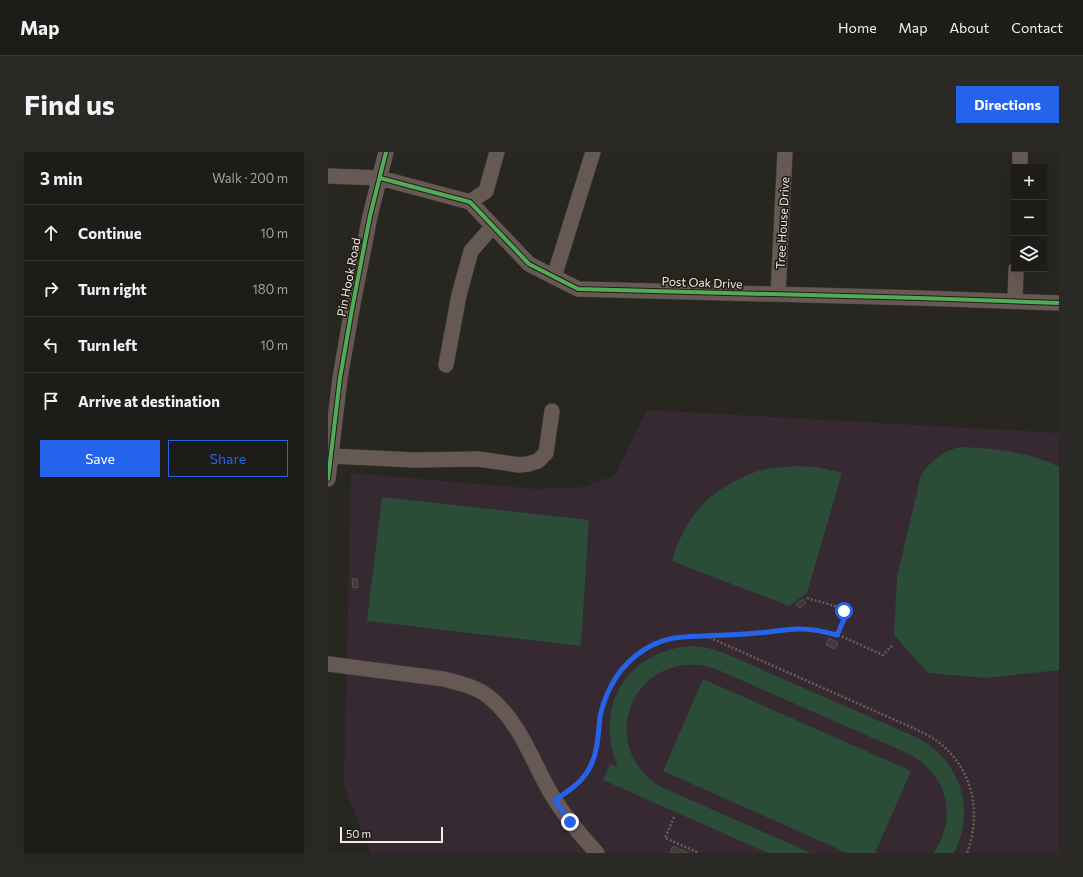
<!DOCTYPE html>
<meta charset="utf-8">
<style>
:root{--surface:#1e1c18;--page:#2b2925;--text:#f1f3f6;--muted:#a1a1a2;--line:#3c3a37;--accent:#2563eb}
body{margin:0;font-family:Commissioner,sans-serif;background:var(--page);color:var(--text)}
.controls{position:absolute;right:12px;top:12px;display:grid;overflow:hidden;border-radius:0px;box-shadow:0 4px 16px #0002}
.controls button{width:36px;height:36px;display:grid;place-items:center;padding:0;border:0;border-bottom:1px solid var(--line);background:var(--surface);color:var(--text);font:20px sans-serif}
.scale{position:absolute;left:12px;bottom:10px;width:103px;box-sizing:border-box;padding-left:4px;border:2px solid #efece6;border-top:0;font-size:11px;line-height:14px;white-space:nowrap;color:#efece6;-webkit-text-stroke:3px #221d14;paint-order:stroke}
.stop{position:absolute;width:12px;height:12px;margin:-9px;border:3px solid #2563eb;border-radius:50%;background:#fff}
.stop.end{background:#2563eb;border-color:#fff;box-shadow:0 1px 4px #0008}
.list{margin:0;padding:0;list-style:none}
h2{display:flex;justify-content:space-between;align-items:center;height:52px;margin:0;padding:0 16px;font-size:17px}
h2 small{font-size:13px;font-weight:400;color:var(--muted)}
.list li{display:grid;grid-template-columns:26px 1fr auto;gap:12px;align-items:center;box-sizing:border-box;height:56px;padding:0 16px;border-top:1px solid var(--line)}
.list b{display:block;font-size:15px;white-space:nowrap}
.list em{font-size:13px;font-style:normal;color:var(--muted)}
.actions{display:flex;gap:8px;padding:12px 16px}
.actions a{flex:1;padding:9px 0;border:1px solid var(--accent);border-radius:0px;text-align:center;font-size:14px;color:var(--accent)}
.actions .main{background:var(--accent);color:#fff}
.icon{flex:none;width:22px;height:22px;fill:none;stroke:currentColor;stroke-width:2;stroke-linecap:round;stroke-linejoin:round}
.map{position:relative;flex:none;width:731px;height:701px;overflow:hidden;border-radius:0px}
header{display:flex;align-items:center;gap:24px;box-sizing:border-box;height:56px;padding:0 20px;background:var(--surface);border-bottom:1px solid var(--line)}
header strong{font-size:19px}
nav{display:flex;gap:22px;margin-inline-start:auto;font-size:14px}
.intro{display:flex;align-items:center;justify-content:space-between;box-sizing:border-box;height:96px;padding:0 24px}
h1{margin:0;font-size:28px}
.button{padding:10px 18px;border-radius:0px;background:var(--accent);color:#fff;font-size:14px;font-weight:700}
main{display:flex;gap:24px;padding:0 24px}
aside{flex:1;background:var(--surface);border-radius:0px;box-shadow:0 4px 16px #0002}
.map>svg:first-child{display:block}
.education{fill:#372931}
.green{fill:#2b4c36}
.building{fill:#3d3b38;stroke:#545150}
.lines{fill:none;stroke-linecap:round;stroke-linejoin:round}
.minor-casing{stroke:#43413d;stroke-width:16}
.path{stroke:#675e5a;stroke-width:2.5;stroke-dasharray:2 2;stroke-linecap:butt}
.minor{stroke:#665954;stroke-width:15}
.cycleway-casing{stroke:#221d14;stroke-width:6}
.cycleway{stroke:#51ab58;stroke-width:4}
.route{stroke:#2563eb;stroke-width:5}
.labels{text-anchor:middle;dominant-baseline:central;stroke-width:3.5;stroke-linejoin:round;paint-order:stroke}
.street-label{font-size:12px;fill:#efece6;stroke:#221d14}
</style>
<header>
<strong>Map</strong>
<nav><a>Home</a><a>Map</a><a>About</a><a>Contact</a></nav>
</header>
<div class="intro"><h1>Find us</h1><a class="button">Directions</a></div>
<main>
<aside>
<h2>3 min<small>Walk · 200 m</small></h2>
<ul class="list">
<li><svg class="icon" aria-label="ahead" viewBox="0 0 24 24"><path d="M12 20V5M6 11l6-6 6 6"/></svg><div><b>Continue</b></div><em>10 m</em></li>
<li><svg class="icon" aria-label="right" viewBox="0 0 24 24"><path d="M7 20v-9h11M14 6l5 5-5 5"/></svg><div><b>Turn right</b></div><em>180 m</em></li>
<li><svg class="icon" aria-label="left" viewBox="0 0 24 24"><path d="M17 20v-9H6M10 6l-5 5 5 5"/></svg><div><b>Turn left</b></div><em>10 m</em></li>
<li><svg class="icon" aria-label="arrive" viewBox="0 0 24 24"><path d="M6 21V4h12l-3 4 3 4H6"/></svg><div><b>Arrive at destination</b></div></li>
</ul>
<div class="actions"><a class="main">Save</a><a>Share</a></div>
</aside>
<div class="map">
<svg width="731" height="701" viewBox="0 0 731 701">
<rect width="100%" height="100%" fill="#282620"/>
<path class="education" d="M319 258 731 281V701H43L16 634 23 321 208 337 256 335 287 323Z"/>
<path class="green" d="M632 295C664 296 702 300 731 315V518L658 526 600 521 566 483 569 425 593 323C601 310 617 298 632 295Z
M467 314 489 315 514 321 479 441 461 454 344 409C346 402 348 395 351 389 357 375 366 361 377 350 389 338 413 325 430 319 442 316 454 315 467 314Z
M54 345 261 368 253 494 39 469Z
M366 494 380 496 396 501 590 586C633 609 648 658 626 701H605C631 666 619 622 581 602L388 517C309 491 263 592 333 635L483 701H440L275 628 282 612 290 615C264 556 300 496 366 494Z
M375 527 583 619 547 701H519L335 619Z"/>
<path class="building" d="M24 427H29L30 435 25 436Z
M475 447 478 451 472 456 468 452Z
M501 486 510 491 507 497 498 493Z
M345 694 361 701H342Z"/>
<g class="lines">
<g class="minor-casing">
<path id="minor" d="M692 15V0
M0 24 52 26 142 50 201 112 250 137 591 146 731 151
M142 50 158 39 169 0
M226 125 265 0
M450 142 457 0
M687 149 688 117
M118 213 131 143 143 99 165 74
M3 304 86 308 150 307 191 313 200 312 210 309 218 301 224 259
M0 327 12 226 24 157 42 64 58 0
M0 512 116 527C131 531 149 535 161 545 191 569 204 608 222 640 235 662 252 683 269 701"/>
</g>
<path class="path" d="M479 446C488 449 507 453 513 457 516 459 517 462 517 465L509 483
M378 484 585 576C593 580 602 584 609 589 645 616 654 660 639 701
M237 641C263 623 267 608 271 579 272 571 272 562 274 555 280 534 294 512 312 500 323 493 334 489 346 486L430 481 473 476 500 481 513 484 555 503 565 493
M346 665 337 686 371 701"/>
<use href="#minor" class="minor"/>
<g class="cycleway-casing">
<path id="cycleway" d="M52 26 142 50 201 112 250 137 591 146 731 151
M0 327 12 226 24 157 42 64 58 0"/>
</g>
<use href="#cycleway" class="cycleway"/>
</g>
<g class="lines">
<path class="route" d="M242 670 227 648C240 639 255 630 262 615 270 600 270 582 272 565 274 555 277 546 282 536 294 511 318 491 346 486 355 485 365 484 374 484 392 483 410 483 428 481 443 481 458 476 473 477 485 477 498 480 509 483L517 465V462L516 459"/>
</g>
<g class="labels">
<g class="street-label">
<text transform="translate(454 71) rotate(-87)">Tree House Drive</text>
<text transform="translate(20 125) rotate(-79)">Pin Hook Road</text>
<text transform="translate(374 130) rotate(2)">Post Oak Drive</text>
</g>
</g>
</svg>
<div class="controls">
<button>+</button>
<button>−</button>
<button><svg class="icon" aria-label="layers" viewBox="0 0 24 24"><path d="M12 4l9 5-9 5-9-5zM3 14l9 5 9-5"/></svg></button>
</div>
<div class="scale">50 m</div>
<div class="stop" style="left:516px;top:459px"></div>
<div class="stop end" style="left:242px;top:670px"></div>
</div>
</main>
